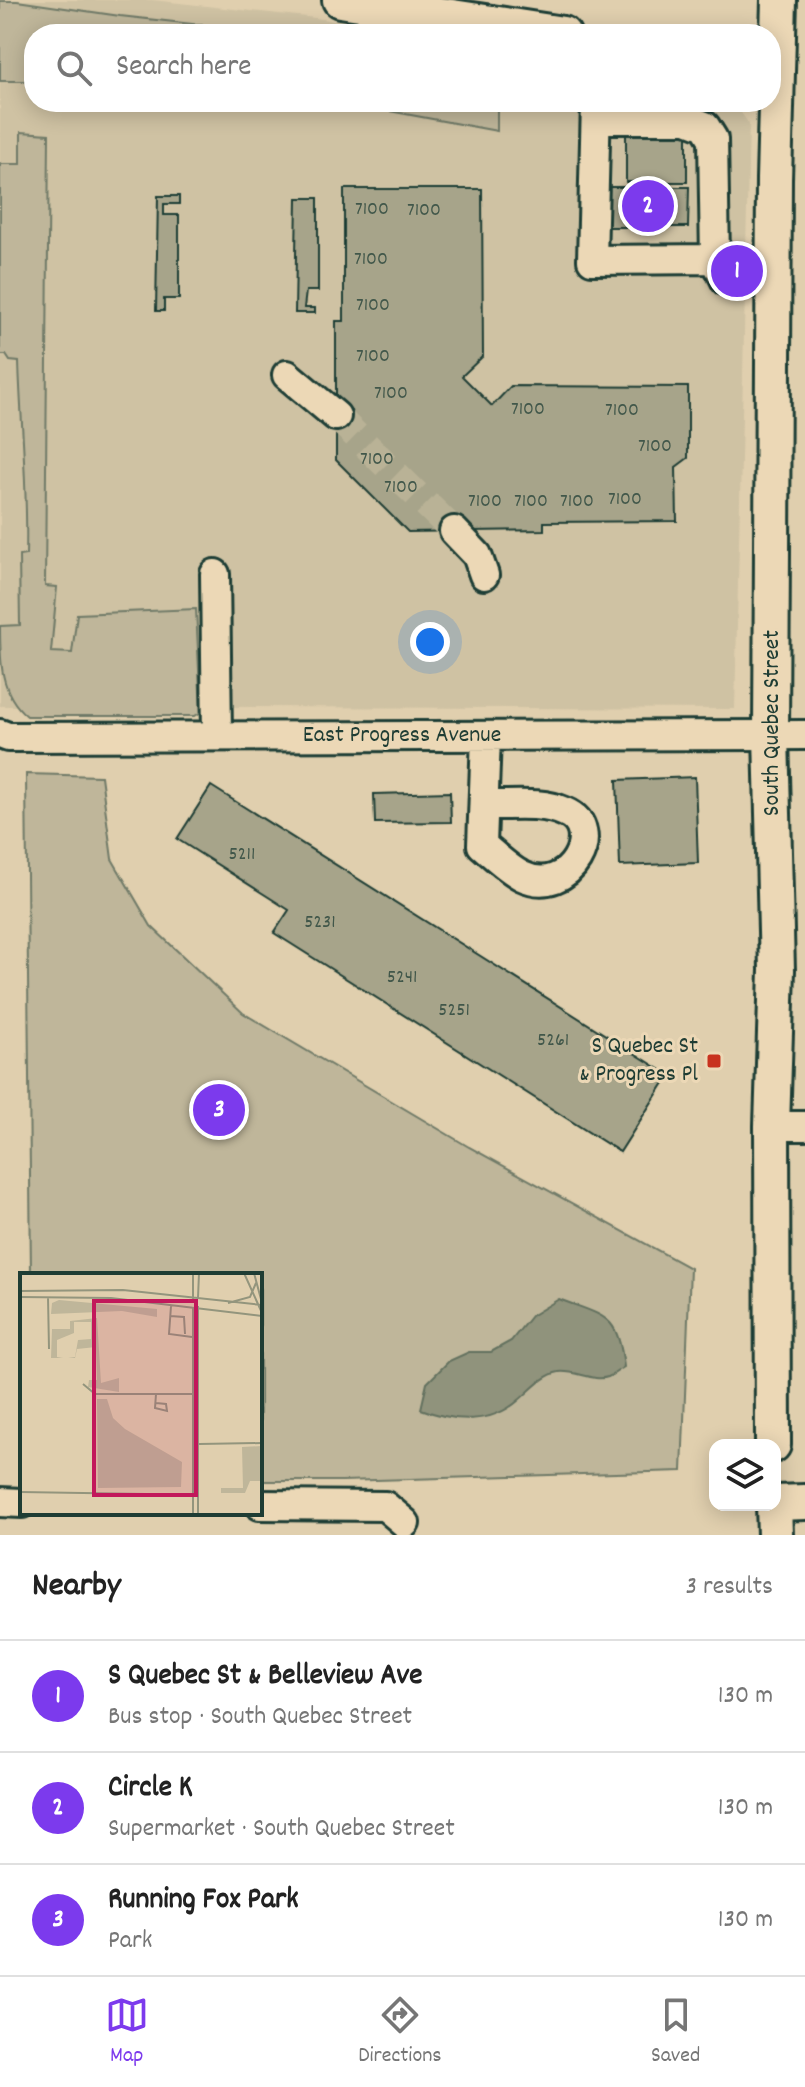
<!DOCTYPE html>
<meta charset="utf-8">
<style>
:root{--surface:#fff;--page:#f6f6f6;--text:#222;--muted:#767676;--line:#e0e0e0;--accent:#7c3aed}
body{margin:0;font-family:Dekko,sans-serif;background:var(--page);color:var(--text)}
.controls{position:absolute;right:24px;bottom:24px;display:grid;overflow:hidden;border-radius:16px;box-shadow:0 4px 20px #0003}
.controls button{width:72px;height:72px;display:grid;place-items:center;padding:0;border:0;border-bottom:2px solid var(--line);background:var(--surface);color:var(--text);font:40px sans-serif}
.you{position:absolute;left:430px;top:642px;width:28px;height:28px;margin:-20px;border:6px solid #fff;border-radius:50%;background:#1a73e8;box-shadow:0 0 0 12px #1a73e833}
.badge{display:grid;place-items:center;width:52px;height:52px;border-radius:50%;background:var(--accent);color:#fff;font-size:26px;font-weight:700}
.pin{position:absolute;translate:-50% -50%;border:4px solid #fff;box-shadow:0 2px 8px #0006}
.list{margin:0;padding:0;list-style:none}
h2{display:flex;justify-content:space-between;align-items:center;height:104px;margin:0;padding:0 32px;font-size:34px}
h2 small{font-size:26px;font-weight:400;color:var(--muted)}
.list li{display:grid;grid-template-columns:52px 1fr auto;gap:24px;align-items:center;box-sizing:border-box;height:112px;padding:0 32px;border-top:2px solid var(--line)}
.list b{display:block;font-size:30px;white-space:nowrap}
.list p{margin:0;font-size:26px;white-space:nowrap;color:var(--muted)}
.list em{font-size:26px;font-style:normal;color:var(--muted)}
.icon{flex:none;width:44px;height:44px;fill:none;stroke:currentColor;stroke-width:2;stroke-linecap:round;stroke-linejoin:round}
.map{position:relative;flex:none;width:805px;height:1535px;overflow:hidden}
.search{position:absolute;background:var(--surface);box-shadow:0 4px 20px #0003;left:24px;right:24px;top:24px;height:88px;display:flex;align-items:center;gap:20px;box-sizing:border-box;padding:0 28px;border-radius:32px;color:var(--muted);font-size:30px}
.sheet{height:440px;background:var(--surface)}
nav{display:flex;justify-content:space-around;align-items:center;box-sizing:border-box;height:112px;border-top:2px solid var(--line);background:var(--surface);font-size:22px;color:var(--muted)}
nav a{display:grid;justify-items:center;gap:4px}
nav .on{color:var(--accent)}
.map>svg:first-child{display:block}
.built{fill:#cfc2a3}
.green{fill:#bfb69a;stroke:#6f7a67;stroke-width:2}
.water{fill:#90937c;stroke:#63715f;stroke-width:2}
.building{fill:#a7a48a;stroke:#1f3d34;stroke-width:2}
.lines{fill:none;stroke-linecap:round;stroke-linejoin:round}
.minor-tunnel{stroke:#b9b296;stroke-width:28;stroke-dasharray:28 14;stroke-linecap:butt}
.minor-casing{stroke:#1f3d34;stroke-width:34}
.major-casing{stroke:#1f3d34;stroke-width:40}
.minor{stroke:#ecd8b6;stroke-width:28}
.major{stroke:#ecd8b6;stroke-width:34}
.poi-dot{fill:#c8321e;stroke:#ecd8b6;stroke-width:3}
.labels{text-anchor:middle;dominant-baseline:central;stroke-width:6;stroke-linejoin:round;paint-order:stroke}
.number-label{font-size:20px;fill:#41574a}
.street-label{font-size:24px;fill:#1f3d34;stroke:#ecd8b6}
.poi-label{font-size:24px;fill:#1f3d34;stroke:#ecd8b6;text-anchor:end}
.inset-road{fill:none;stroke:#93957d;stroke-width:2}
.view{fill:#c2185b;fill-opacity:0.15;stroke:#c2185b;stroke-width:4}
.inset-edge{fill:none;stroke:#1f3d34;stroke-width:4}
</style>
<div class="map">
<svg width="805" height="1535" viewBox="0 0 805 1535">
<rect width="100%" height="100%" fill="#e0cfae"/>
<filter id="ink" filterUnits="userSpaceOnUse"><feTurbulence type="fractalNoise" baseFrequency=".0125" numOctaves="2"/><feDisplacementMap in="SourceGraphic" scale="16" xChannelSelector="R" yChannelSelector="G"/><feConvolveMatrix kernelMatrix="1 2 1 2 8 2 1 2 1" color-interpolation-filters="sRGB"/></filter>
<g filter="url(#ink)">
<path class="built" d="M0 0H152L316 18 414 34H34V102H730L737 107 749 124 735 709 0 706Z"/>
<path class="green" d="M0 1H17L120 16 283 34H34V81H0Z
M341 102H497V131Z
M21 132 49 134 45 586 57 587 51 652 72 653 77 614 196 609 201 712 195 716H27C0 694 0 661 0 626L20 625 19 556 26 555C28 490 21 427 19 362L10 361 6 355H0V164H21Z
M26 774 101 776 112 859 151 926 243 1013 469 1147 690 1268 682 1471 342 1481H260V1275H31Z"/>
<path class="water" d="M559 1299C605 1317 618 1313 624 1367 619 1370 613 1375 608 1377 594 1382 575 1370 559 1372 543 1375 531 1390 519 1400 491 1425 454 1422 421 1409L427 1383 449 1361 469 1352H491L511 1341 531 1316Z"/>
<path class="building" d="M626 128H687V182H626Z
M608 187H689L688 227H608Z
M344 189H482L483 356 462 376 492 406 511 386 688 387V458L676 467 677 521 544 522V530L408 532 336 460V321H344Z
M158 196H179V204H164V215H179V299H164V311H156Z
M297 198H318V291H306L304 308H315V313H295Z
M695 777 698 863 620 866 617 780Z
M211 786 669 1075 620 1152 274 933 289 910 177 839Z
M450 792 451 822 375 823 374 794Z"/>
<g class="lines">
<path class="minor-tunnel" d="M336 416 454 531"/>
<g class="minor-casing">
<path id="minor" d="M596 102 592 260 715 259 726 281 774 283
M596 119H687L705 126 713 139 715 259
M287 375 336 416
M454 531 477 555 484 575
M215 574 217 736
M0 734 8 737 805 735
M484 805C511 806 541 801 565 812 606 829 570 899 522 876 508 869 494 855 482 845L486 736
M772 1126H805
M0 1502 22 1503
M260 1505 385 1506 405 1523"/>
</g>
<g class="major-casing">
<path id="major" d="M340 0 563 34
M773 1445 772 1126 777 970 771 735 774 179 779 0
M775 1503 805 1502
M774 1505 775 1535"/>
</g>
<use href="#minor" class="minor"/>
<use href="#major" class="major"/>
</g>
</g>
<rect class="poi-dot" x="706" y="1053" width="16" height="16" rx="4"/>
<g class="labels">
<g class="number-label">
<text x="372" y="210">7100</text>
<text x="424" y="211">7100</text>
<text x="371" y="260">7100</text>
<text x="373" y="306">7100</text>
<text x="373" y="357">7100</text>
<text x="391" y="394">7100</text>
<text x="528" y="410">7100</text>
<text x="622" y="411">7100</text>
<text x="655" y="447">7100</text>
<text x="377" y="460">7100</text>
<text x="401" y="488">7100</text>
<text x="625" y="500">7100</text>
<text x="485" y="502">7100</text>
<text x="531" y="502">7100</text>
<text x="577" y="502">7100</text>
<text x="242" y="855">5211</text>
<text x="320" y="923">5231</text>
<text x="402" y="978">5241</text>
<text x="454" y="1011">5251</text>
<text x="553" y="1041">5261</text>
</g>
<g class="street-label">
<text transform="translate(773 723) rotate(-90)">South Quebec Street</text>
<text x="402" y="736">East Progress Avenue</text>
</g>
<g class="poi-label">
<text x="698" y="1047">S Quebec St<tspan x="698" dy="28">&amp; Progress Pl</tspan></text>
</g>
</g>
<g transform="translate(20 1273)">
<rect width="242" height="242" fill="#e0cfae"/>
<path d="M39 27 137 36V44L102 38 31 41 32 30ZM77 45 81 110 99 105V119L68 114 69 107H77L76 74 57 76 55 85H48L55 84 58 67 71 66V49H54V60L37 67V84L43 85H31L32 56H50V48ZM77 126H87L93 145 105 156 162 189 161 214 78 215ZM242 173V208H230L225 220H201V215H223L222 174Z" fill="#bfb69a"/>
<path class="inset-road" d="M224 0 242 40M234 0 242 30M0 18 103 17 242 32M0 24 91 25 242 43M28 24 29 76M178 25 179 0M173 26V0M208 30 230 24 236 10M151 33 149 61 172 64M178 33V242M173 34V242M150 43 164 44 165 61M63 111 75 121H175M136 130 146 131 147 138 135 135 136 121M179 171 242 170M0 219 126 221"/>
<path class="view" d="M74 28H176V222H74Z"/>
<rect width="242" height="242" class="inset-edge"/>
</g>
</svg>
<div class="controls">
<button><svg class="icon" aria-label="layers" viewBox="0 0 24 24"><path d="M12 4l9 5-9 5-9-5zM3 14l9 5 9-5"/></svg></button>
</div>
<div class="you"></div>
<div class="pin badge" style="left:737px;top:271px">1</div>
<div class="pin badge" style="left:648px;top:206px">2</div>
<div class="pin badge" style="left:219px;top:1110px">3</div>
<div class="search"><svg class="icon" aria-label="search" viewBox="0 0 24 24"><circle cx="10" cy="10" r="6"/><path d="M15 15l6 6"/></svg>Search here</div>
</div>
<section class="sheet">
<h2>Nearby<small>3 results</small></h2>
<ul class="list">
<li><span class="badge">1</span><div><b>S Quebec St &amp; Belleview Ave</b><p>Bus stop · South Quebec Street</p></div><em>130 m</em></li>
<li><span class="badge">2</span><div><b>Circle K</b><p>Supermarket · South Quebec Street</p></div><em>130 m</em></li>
<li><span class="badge">3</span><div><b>Running Fox Park</b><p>Park</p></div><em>130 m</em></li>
</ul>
</section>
<nav>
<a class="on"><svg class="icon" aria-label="map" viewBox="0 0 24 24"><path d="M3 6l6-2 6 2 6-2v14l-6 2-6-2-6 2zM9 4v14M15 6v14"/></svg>Map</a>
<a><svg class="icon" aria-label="directions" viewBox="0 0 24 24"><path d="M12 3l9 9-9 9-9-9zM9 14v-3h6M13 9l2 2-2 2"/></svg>Directions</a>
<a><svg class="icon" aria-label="saved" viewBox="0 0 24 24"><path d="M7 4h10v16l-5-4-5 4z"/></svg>Saved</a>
</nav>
